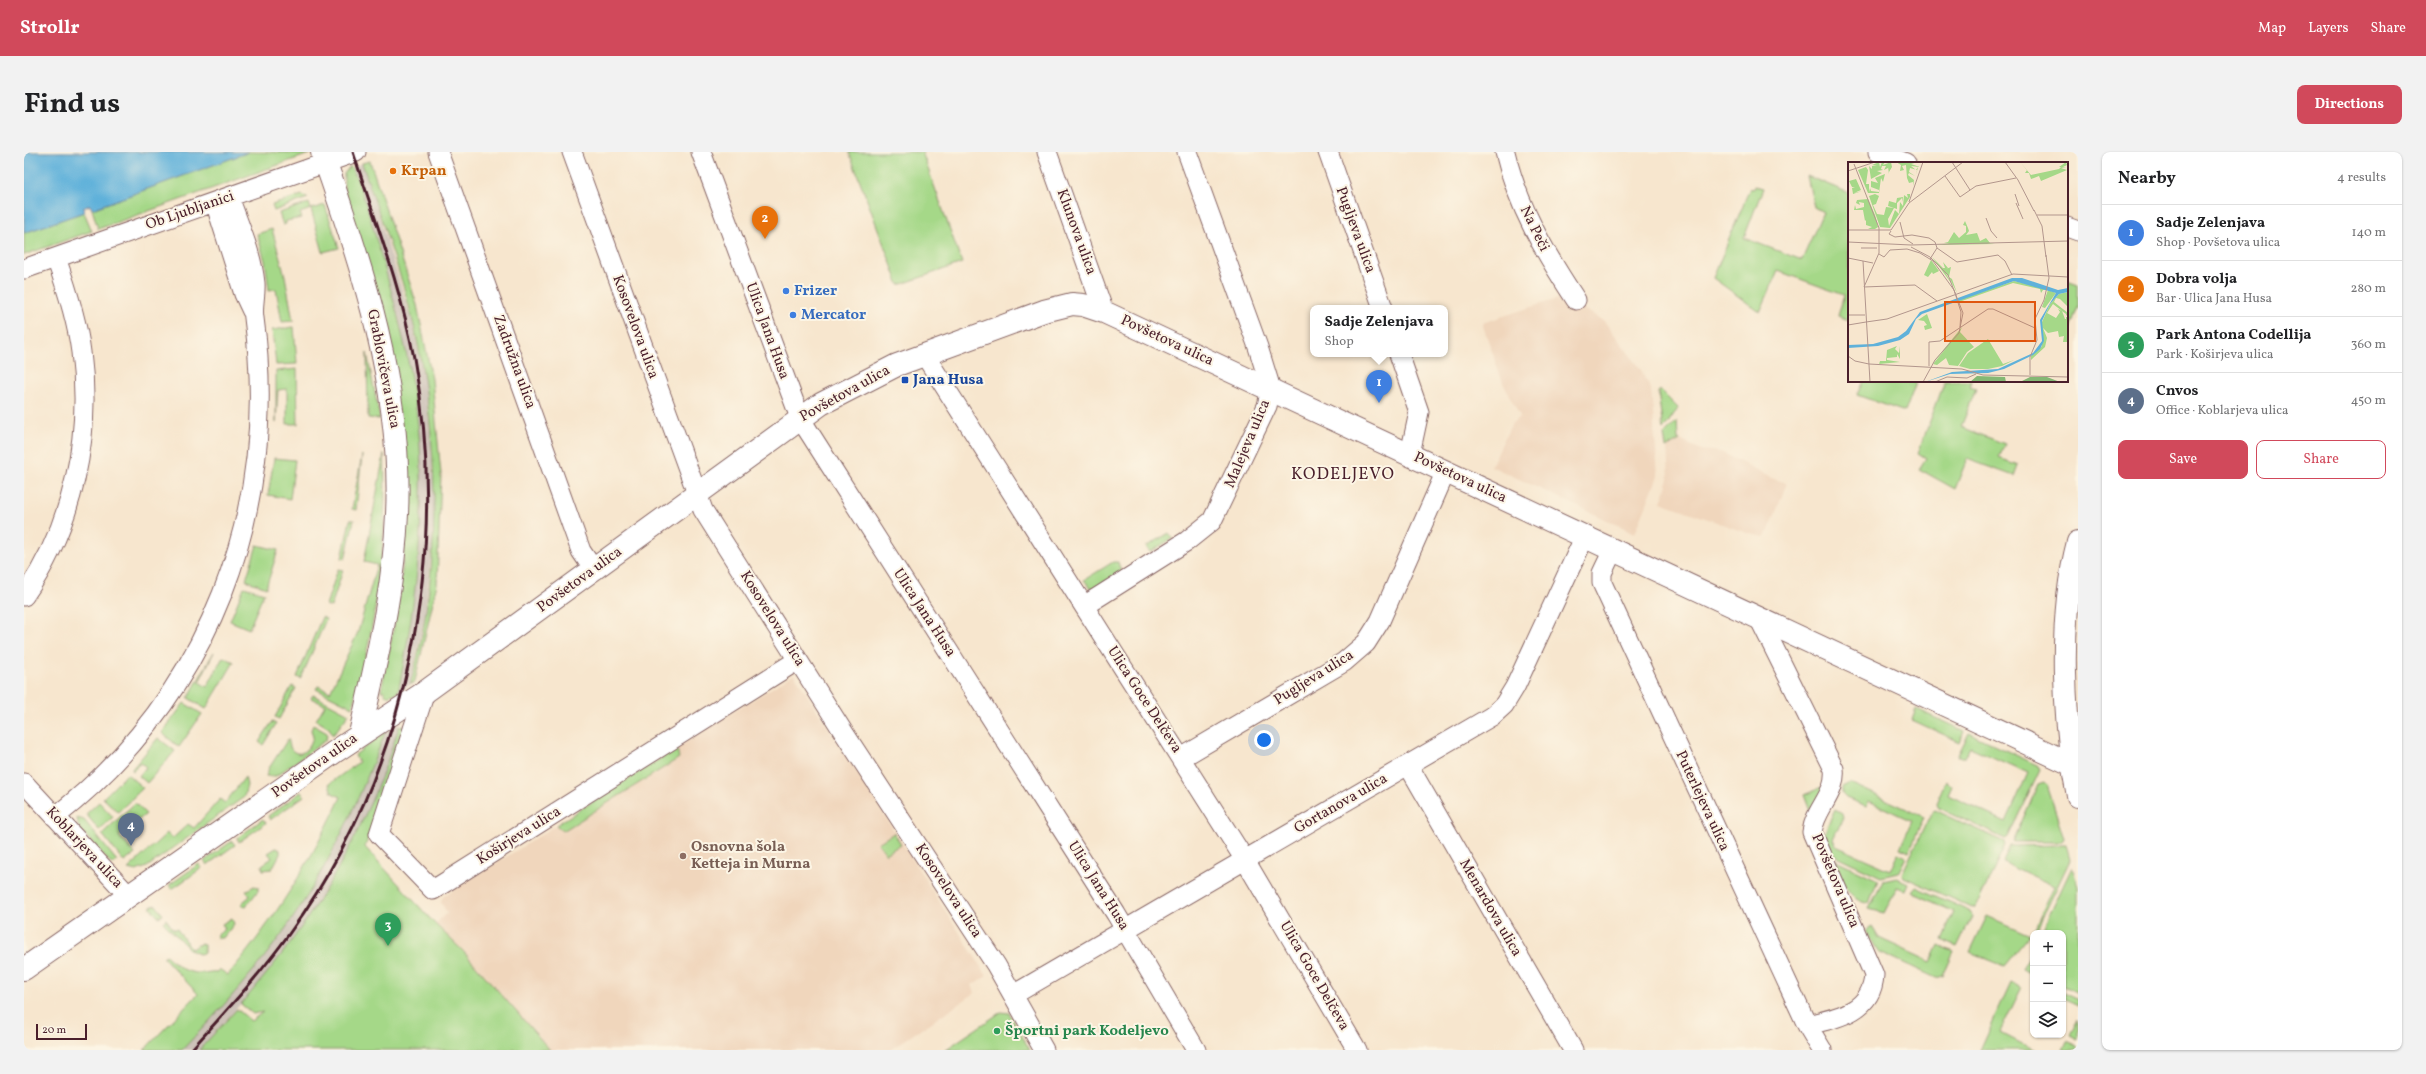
<!DOCTYPE html>
<meta charset="utf-8">
<style>
:root{--surface:#fff;--page:#f2f2f2;--text:#202124;--muted:#757577;--line:#e0e0e0;--accent:#d1495b}
body{margin:0;font-family:Vollkorn,serif;background:var(--page);color:var(--text)}
.controls{position:absolute;right:12px;bottom:12px;display:grid;overflow:hidden;border-radius:8px;box-shadow:0 1px 3px #0004}
.controls button{width:36px;height:36px;display:grid;place-items:center;padding:0;border:0;border-bottom:1px solid var(--line);background:var(--surface);color:var(--text);font:20px sans-serif}
.scale{position:absolute;left:12px;bottom:10px;width:51px;box-sizing:border-box;padding-left:4px;border:2px solid #4a1f2b;border-top:0;font-size:11px;line-height:14px;white-space:nowrap;color:#4a1f2b;-webkit-text-stroke:3px #fcf5e5;paint-order:stroke}
.you{position:absolute;left:1240px;top:588px;width:14px;height:14px;margin:-10px;border:3px solid #fff;border-radius:50%;background:#1a73e8;box-shadow:0 0 0 6px #1a73e833}
.badge{display:grid;place-items:center;width:26px;height:26px;border-radius:50%;background:var(--accent);color:#fff;font-size:13px;font-weight:700}
.pin{position:absolute;translate:-50% -33px;filter:drop-shadow(0 1px 2px #0008)}
.pin::after{content:'';position:absolute;top:21px;width:14px;height:12px;background:inherit;clip-path:polygon(0 0,100% 0,50% 100%)}
.popup{position:absolute;left:1286px;top:153px;width:138px;height:52px;box-sizing:border-box;display:grid;place-content:center;border-radius:8px;background:var(--surface);filter:drop-shadow(0 1px 3px #0005);font-size:13px;white-space:nowrap;color:var(--muted)}
.popup b{font-size:15px;color:var(--text)}
.popup::after{content:'';position:absolute;left:50%;top:100%;margin-left:-8px;border:8px solid transparent;border-top-color:var(--surface)}
.list{margin:0;padding:0;list-style:none}
h2{display:flex;justify-content:space-between;align-items:center;height:52px;margin:0;padding:0 16px;font-size:17px}
h2 small{font-size:13px;font-weight:400;color:var(--muted)}
.list li{display:grid;grid-template-columns:26px 1fr auto;gap:12px;align-items:center;box-sizing:border-box;height:56px;padding:0 16px;border-top:1px solid var(--line)}
.list b{display:block;font-size:15px;white-space:nowrap}
.list p{margin:0;font-size:13px;white-space:nowrap;color:var(--muted)}
.list em{font-size:13px;font-style:normal;color:var(--muted)}
.actions{display:flex;gap:8px;padding:12px 16px}
.actions a{flex:1;padding:9px 0;border:1px solid var(--accent);border-radius:8px;text-align:center;font-size:14px;color:var(--accent)}
.actions .main{background:var(--accent);color:#fff}
.icon{flex:none;width:22px;height:22px;fill:none;stroke:currentColor;stroke-width:2;stroke-linecap:round;stroke-linejoin:round}
.map{position:relative;flex:none;width:2054px;height:898px;overflow:hidden;border-radius:8px}
header{display:flex;align-items:center;gap:24px;box-sizing:border-box;height:56px;padding:0 20px;background:var(--accent);color:#fff}
header strong{font-size:19px}
nav{display:flex;gap:22px;margin-inline-start:auto;font-size:14px}
.intro{display:flex;align-items:center;justify-content:space-between;box-sizing:border-box;height:96px;padding:0 24px}
h1{margin:0;font-size:28px}
.button{padding:10px 18px;border-radius:8px;background:var(--accent);color:#fff;font-size:14px;font-weight:700}
main{display:flex;gap:24px;padding:0 24px}
aside{flex:1;background:var(--surface);border-radius:8px;box-shadow:0 1px 3px #0004}
.map>svg:first-child{display:block}
.built{fill:#f0d6bc}
.industrial{fill:#cec2b9}
.green{fill:#a5d888;stroke:#787c5a}
.water{fill:#5fb1da;stroke:#546882}
.lines{fill:none;stroke-linecap:round;stroke-linejoin:round}
.street-casing{stroke:#876564;stroke-width:21}
.secondary-casing{stroke:#876564;stroke-width:24}
.street{stroke:#fff;stroke-width:19}
.secondary{stroke:#fff;stroke-width:22}
.rail{stroke:#4a1f2b;stroke-width:3}
.food-dot{fill:#e8710a;stroke:#fcf5e5;stroke-width:1.5}
.shop-dot{fill:#3f7fe0;stroke:#fcf5e5;stroke-width:1.5}
.transit-dot{fill:#1a4fb4;stroke:#fcf5e5;stroke-width:1.5}
.education-dot{fill:#8d6e63;stroke:#fcf5e5;stroke-width:1.5}
.leisure-dot{fill:#2e9e5b;stroke:#fcf5e5;stroke-width:1.5}
.labels{text-anchor:middle;dominant-baseline:central;stroke-width:4;stroke-linejoin:round;paint-order:stroke}
.food-label{font-size:15px;font-weight:bold;fill:#c56008;stroke:#fcf5e5;text-anchor:start}
.street-label{font-size:15px;fill:#4a1f2b;stroke:#fcf5e5}
.shop-label{font-size:15px;font-weight:bold;fill:#366cbe;stroke:#fcf5e5;text-anchor:start}
.transit-label{font-size:15px;font-weight:bold;fill:#164399;stroke:#fcf5e5;text-anchor:start}
.education-label{font-size:15px;font-weight:bold;fill:#785e54;stroke:#fcf5e5;text-anchor:start}
.leisure-label{font-size:15px;font-weight:bold;fill:#27864d;stroke:#fcf5e5;text-anchor:start}
.quarter-label{font-size:17px;letter-spacing:1px;fill:#4a1f2b;stroke:#fcf5e5}
.inset-road{fill:none;stroke:#b2968d;stroke-width:1}
.view{fill:#e0560e;fill-opacity:0.15;stroke:#e0560e;stroke-width:2}
.inset-edge{fill:none;stroke:#4a1f2b;stroke-width:2}
</style>
<header>
<strong>Strollr</strong>
<nav><a>Map</a><a>Layers</a><a>Share</a></nav>
</header>
<div class="intro"><h1>Find us</h1><a class="button">Directions</a></div>
<main>
<div class="map">
<svg width="2054" height="898" viewBox="0 0 2054 898">
<rect width="100%" height="100%" fill="#fcf5e5"/>
<filter id="ink" filterUnits="userSpaceOnUse"><feTurbulence type="fractalNoise" baseFrequency=".025" numOctaves="2"/><feDisplacementMap in="SourceGraphic" scale="8" xChannelSelector="R" yChannelSelector="G"/><feConvolveMatrix kernelMatrix="1 2 1 2 8 2 1 2 1" color-interpolation-filters="sRGB"/></filter>
<filter id="wash" filterUnits="userSpaceOnUse"><feTurbulence type="fractalNoise" baseFrequency=".012" numOctaves="4" result="noise"/><feDisplacementMap in="SourceGraphic" scale="16" xChannelSelector="R" yChannelSelector="G"/><feGaussianBlur stdDeviation="0.9" result="paint"/><feColorMatrix in="noise" values="0 0 0 0 0 0 0 0 0 0 0 0 0 0 0 0 0 1.4 0 .05"/><feComposite in="paint" operator="in"/></filter>
<g filter="url(#wash)">
<rect width="100%" height="100%" fill="#f7e6ce"/>
<path class="built" d="M1539 145 1580 169 1616 216 1627 237 1634 324 1611 381 1467 314 1487 273 1496 264 1479 231 1458 171Z
M1656 288 1677 298 1697 300 1747 326 1763 331 1744 381 1740 385 1723 381 1637 350 1645 327 1643 295Z
M770 522 963 824 948 833 951 841 866 898H526L439 799 411 772 423 761 417 750 419 745Z"/>
<path class="industrial" d="M338 11 388 169 400 228 407 290 410 351 408 397 401 461 386 533 374 541 384 489 393 419 397 315 388 231 375 166 347 69 328 16Z
M376 571 351 643 336 674 320 705 278 776 241 825 175 898H158L216 835 271 763 309 700 362 579Z"/>
<path class="green" d="M225 0 288 1 74 77 68 57Z
M825 0H898L938 111 875 133Z
M346 9 393 153 408 227 417 322 413 432 391 529 386 533C419 416 416 287 389 170 376 116 355 64 338 11Z
M326 14C335 24 350 80 355 96 376 168 395 241 397 316 399 392 389 466 374 541L362 544 360 539H357C370 480 380 421 383 361L320 34V22Z
M1783 24 1825 41V168L1814 164 1820 143 1754 119 1736 160 1689 126 1726 36 1729 37 1730 34 1739 36 1720 86 1778 108 1799 60 1790 55Z
M278 43 284 46 250 59 248 53Z
M285 51 287 57 301 53 315 96 299 100 287 57 276 61 278 66 262 69V72L259 73 255 61Z
M60 60 68 79 0 103V81Z
M248 77 261 124 269 169 258 170 252 137 245 138 241 109 233 82Z
M2043 128 2054 132V155L2043 184Z
M270 175 273 212 252 213 248 178Z
M343 201 356 267 344 266Z
M273 217 274 272H263V237L254 238 252 271V219Z
M1839 229H1887L1892 231 1881 260 1833 243Z
M1921 229H1948L1946 235 1952 237 1937 275 1981 292 1975 306 1994 313 1990 324 1943 307 1931 337 1895 317 1902 306 1894 301Z
M1636 238 1654 256 1639 278 1634 240Z
M1653 269 1654 287 1656 288 1642 296 1640 283Z
M360 302C364 385 353 475 328 555L292 537 294 534 306 540 334 480 353 413 340 410Z
M338 303 332 358 328 357Z
M250 306 271 308 266 347 244 343Z
M326 368H330L321 407 318 406Z
M1145 381 1149 386 1126 400 1122 395Z
M233 393 254 398 242 436 222 428Z
M1089 410H1094L1097 420 1071 436H1067L1060 428Z
M314 417 319 418 307 455 302 453Z
M220 435 240 441 225 477 206 469Z
M298 465 302 467 277 527 273 525Z
M190 500 175 530 183 535 199 505 210 510 182 557 164 546Z
M268 534 272 536 255 567 251 565Z
M289 543 325 562 309 583 305 576 292 568 301 553 287 546Z
M160 551 178 562 155 595 138 581Z
M1892 557 1940 579 1936 590 1888 568Z
M248 570 252 572 239 593 235 590Z
M289 573 303 581 302 588 252 624H242L245 616 264 587C266 591 265 596 269 599 279 607 288 592 289 584L287 578Z
M383 574 341 695 411 772 439 799 526 898H175L213 857 227 869 239 860 229 862 217 852C272 790 317 720 350 643 360 621 367 598 375 575Z
M362 579C337 643 309 706 271 763 238 812 199 855 158 898H120L174 842 139 805 142 803C152 813 162 822 178 821 183 821 188 819 193 820L195 817 204 823C250 768 287 710 317 645L308 641 305 632 335 610 331 603Z
M1945 581 2015 614 2016 617 1984 685 1981 687 1913 655 1912 651 1922 628 1928 634 1924 643 1982 670 2004 621 1946 595 1941 605H1933Z
M134 586 151 599 123 631 115 624 122 615 116 610 109 619 108 617Z
M653 596 655 606 652 608 539 679 532 673Z
M103 622 119 636 94 660 79 646Z
M221 625 223 633 220 645 123 715 112 719 104 717 143 681 148 687 164 672 170 676 196 647 201 651Z
M2020 630 2023 633 2040 686 2038 690H1989L2014 632Z
M1826 631 1900 665 1885 700 1876 696 1888 669 1845 649 1842 654 1822 646 1818 642V635Z
M1803 633 1786 659 1780 643Z
M277 640 280 644 246 668 244 664Z
M75 650 89 665 75 678 62 662Z
M111 651 122 662 95 684 111 702 100 710 78 682Z
M1811 658 1818 662 1819 665 1809 687 1812 694 1866 718 1874 701 1882 705 1874 721 1857 725 1806 701 1799 684Z
M1911 658 1980 690 1981 694 1952 755 1948 756 1880 725 1878 722 1908 659Z
M53 666 60 668 93 709 88 713 55 676Z
M239 667 242 671 215 690 213 686Z
M870 681 877 692 862 702 854 691Z
M208 689 211 693 183 713 180 709Z
M2042 693 2046 708 2009 785 2007 784 2030 734 1979 710 1986 694Z
M252 696 256 698V702L248 717 239 718 238 713 248 706 244 701Z
M1812 708 1854 728 1845 751C1825 751 1817 725 1811 710Z
M175 712 178 716 148 737 145 733Z
M2048 715 2054 735V842L2039 835V781H2017Z
M1873 726 1884 731 1881 738 1873 735 1860 761 1845 757 1859 729Z
M230 734 234 735V739L222 754H219L218 751 226 744 222 739Z
M1892 735 1947 760 1948 764 1933 795 1918 788 1930 760 1888 740Z
M132 753 139 763 134 765 126 755Z
M1963 764 2006 783 1980 814 1946 800Z
M208 766 210 772 199 786H193V783L201 777 198 772Z
M142 767 149 777H153L167 797 176 792 180 793V801L175 802 166 798 139 770Z
M1848 775 1855 786 1907 810 1915 793 1930 800 1919 824 1912 826 1854 799 1842 779Z
M2009 798V821L1998 816Z
M1987 830 1994 833 1997 837 1976 880 2011 898H1956Z
M2039 841 2054 848V853L2039 846Z
M977 860 985 861 1006 898H921Z
M2054 866V888L2046 884Z
M2043 889 2054 894V898H2039Z"/>
<path class="water" d="M0 0H225L68 57 66 53 59 56 60 60 0 81Z"/>
</g>
<g filter="url(#ink)">
<g class="lines">
<g class="street-casing">
<path id="street" d="M414 0 557 399 570 418
M548 0 679 358 820 581 972 813 1020 898
M677 0 776 266 1092 762 1172 898
M1023 0 1080 160
M1304 0 1359 156
M1481 0C1494 55 1521 101 1552 148
M1854 0 1882 11
M191 50 220 142 228 159
M2043 75 2054 79
M0 117 332 0
M900 202 1221 708 1333 898
M1375 202 1395 260 1386 302
M1589 398 1578 421V431L1783 873 1798 898
M0 444C49 374 68 284 57 200 53 168 43 137 32 106
M1060 454 1163 389 1188 369 1243 254 1247 237 1234 195 1163 0
M1735 466 1810 617C1813 642 1791 656 1788 680L1850 823C1848 860 1813 866 1783 873
M401 540 355 682 409 738 774 508
M1157 606 1320 510 1342 491 1356 469 1422 319
M1384 613 1549 898
M0 631 105 744
M31 665C185 544 256 358 230 166 228 154 232 143 231 131 228 102 215 73 205 45
M989 843 1468 564 1480 553 1491 535 1561 384"/>
</g>
<g class="secondary-casing">
<path id="secondary" d="M298 0C339 116 379 238 373 362 370 438 352 509 336 582
M2054 390C2034 466 2039 568 2054 644
M0 817 312 599 401 540 797 252 873 213 1020 159 1048 152 1059 153 1080 160 2049 613"/>
</g>
<use href="#street" class="street"/>
<use href="#secondary" class="secondary"/>
<path class="rail" d="M167 898C201 860 235 824 265 782 384 618 426 405 390 206 377 136 351 68 329 0"/>
</g>
</g>
<circle class="food-dot" cx="369" cy="19" r="4"/>
<g class="shop-dot">
<circle cx="762" cy="139" r="4"/>
<circle cx="769" cy="163" r="4"/>
</g>
<rect class="transit-dot" x="877" y="224" width="8" height="8" rx="2"/>
<circle class="education-dot" cx="659" cy="704" r="4"/>
<circle class="leisure-dot" cx="973" cy="879" r="4"/>
<g class="labels">
<g class="food-label">
<text x="377" y="19">Krpan</text>
</g>
<g class="street-label">
<text transform="translate(166 59) rotate(-19)">Ob Ljubljanici</text>
<text transform="translate(1510 77) rotate(64)">Na Peči</text>
<text transform="translate(1331 78) rotate(70)">Pugljeva ulica</text>
<text transform="translate(1052 80) rotate(70)">Klunova ulica</text>
<text transform="translate(611 175) rotate(70)">Kosovelova ulica</text>
<text transform="translate(743 179) rotate(70)">Ulica Jana Husa</text>
<text transform="translate(1143 189) rotate(25)">Povšetova ulica</text>
<text transform="translate(490 210) rotate(70)">Zadružna ulica</text>
<text transform="translate(359 217) rotate(79)">Grablovičeva ulica</text>
<text transform="translate(821 242) rotate(-29)">Povšetova ulica</text>
<text transform="translate(1224 292) rotate(-67)">Malejeva ulica</text>
<text transform="translate(1436 326) rotate(25)">Povšetova ulica</text>
<text transform="translate(556 428) rotate(-36)">Povšetova ulica</text>
<text transform="translate(900 461) rotate(57)">Ulica Jana Husa</text>
<text transform="translate(748 467) rotate(58)">Kosovelova ulica</text>
<text transform="translate(1290 526) rotate(-32)">Pugljeva ulica</text>
<text transform="translate(1120 548) rotate(57)">Ulica Goce Delčeva</text>
<text transform="translate(291 614) rotate(-35)">Povšetova ulica</text>
<text transform="translate(1678 649) rotate(65)">Puterlejeva ulica</text>
<text transform="translate(1317 652) rotate(-30)">Gortanova ulica</text>
<text transform="translate(495 684) rotate(-32)">Koširjeva ulica</text>
<text transform="translate(60 696) rotate(47)">Koblarjeva ulica</text>
<text transform="translate(1811 729) rotate(67)">Povšetova ulica</text>
<text transform="translate(1074 734) rotate(58)">Ulica Jana Husa</text>
<text transform="translate(924 739) rotate(57)">Kosovelova ulica</text>
<text transform="translate(1466 756) rotate(60)">Menardova ulica</text>
<text transform="translate(1290 824) rotate(60)">Ulica Goce Delčeva</text>
</g>
<g class="shop-label">
<text x="770" y="139">Frizer</text>
<text x="777" y="163">Mercator</text>
</g>
<g class="transit-label">
<text x="889" y="228">Jana Husa</text>
</g>
<g class="education-label">
<text x="667" y="695">Osnovna šola<tspan x="667" dy="17">Ketteja in Murna</tspan></text>
</g>
<g class="leisure-label">
<text x="981" y="879">Športni park Kodeljevo</text>
</g>
<g class="quarter-label">
<text x="1319" y="322">KODELJEVO</text>
</g>
</g>
<g transform="translate(1824 10)">
<rect width="220" height="220" fill="#f7e6ce"/>
<path d="M31 0 32 5 34 0H37L35 3 43 0 44 5 41 10V5L40 12V6L36 8 38 4H34L33 7 35 8 29 9 34 11 23 17 21 4 24 7V4H29L24 3ZM48 0H70L63 2 72 5 63 4 68 8 70 5 68 13 69 8 62 6 61 10 67 14 61 11 60 13 66 18 65 24V20L61 21 59 16 58 3 54 4 56 8 52 9 53 3ZM172 0 183 13 211 7 213 5H211L209 0 211 5 218 0 219 3 215 5H218L213 6 219 8 193 19 191 14 183 17 181 11H177L179 8ZM18 5 20 8 18 22H21V30L22 26 23 29 31 30V28L23 25V19L30 21 27 16 37 12 35 20 33 16 31 31H20L10 8ZM8 17 13 28 6 31 14 29 5 32 4 26 7 25H4L1 19ZM18 32 27 53 29 60 30 65 27 67H20L24 65 18 63V58L17 59H12H17L15 48H6L7 43 8 47 16 45V41L11 40 12 43 8 41 9 38 20 37ZM27 32 31 34 28 42 25 43 29 52 36 53 38 45 46 46 40 44 41 39 48 41 49 36 55 35 54 40V36L49 41V47L46 46 40 57 41 64 47 48 51 52 52 40 55 44 56 33 60 36 59 32H62V35L42 66 32 65 21 34ZM117 59 120 66 121 69 118 73 129 71 132 79 138 76 142 81H139L147 82 90 83 102 81H96L100 80 106 70 111 76 118 70V64L115 63ZM84 95 95 106H97L95 100 100 106 98 107 103 105 101 115 104 117 109 131 101 115 97 110 101 117 106 125ZM83 98 91 109 85 112 84 110 80 115 76 113ZM166 119 193 125 198 128H195L193 131 192 127 165 121 111 140 110 138ZM200 128 208 131 197 146 194 145ZM220 130V145L212 137 208 136 206 140 220 151 218 154V152L214 149 217 157H218V155H219V180H215L216 174 211 175 210 169 200 171 195 166 199 176 197 185 183 198V194L194 184V160L202 142 211 132ZM205 142 214 149 210 147 212 150 208 156 199 151ZM79 152 84 166 77 168 76 164 79 163 76 159 70 158ZM114 165 112 170 126 185 119 190 110 204 101 203 98 196 89 203 85 202 99 185 83 203ZM140 177 155 202 166 198 154 204 140 207H122L111 204 120 191ZM49 184 47 187 51 191 52 184V197L49 192V195L39 196V198L52 200 31 202 32 199H38L39 188Z" fill="#a5d888" fill-rule="evenodd"/>
<path d="M129 214 157 215 158 220H122ZM182 215H199L212 220H172Z" fill="#84b874"/>
<path d="M164 116H174L210 128 220 126V130L211 132 202 142 194 159 196 179 192 187 185 193 156 207 140 211 102 212 77 220 104 210 150 207 185 191 194 179 192 158 208 131 166 119 74 152 68 157 61 172 52 178 30 184 0 186V183L25 182 50 175 58 169 72 150Z" fill="#5fb1da"/>
<path class="inset-road" d="M104 0 122 28M157 0 170 18 186 49M6 2 31 66V91L16 125M0 9 27 0M97 14 112 35 128 24 168 16M167 32 171 44M61 40 75 0M168 41 175 57M186 48 194 64 198 95M189 53H220M138 56 143 69 149 76M52 60 56 76 65 82M0 68H43L61 41 115 0M43 69 41 72 47 75 64 73 81 76 87 80 89 86M0 80 63 83 220 79M63 85 82 95 100 113 115 151 111 171 87 198 75 220M13 86H29M89 86 109 100 150 93 157 99 164 113M31 92 36 95 42 88 59 87 72 91 85 99 106 128 113 150 112 165M0 96 25 101M82 97 89 86M15 99 22 220M16 125 67 123 89 139M0 153H17M18 160 39 157 165 112 220 115M0 163 18 160M0 194 7 199 21 202M21 202 114 207 135 213 220 215M81 204V180L92 179 140 147H145L187 166M182 213V195L189 178 187 157 196 138 201 116 198 93M87 220 99 215 119 216 128 212"/>
<path class="view" d="M97 140H187V179H97Z"/>
<rect width="220" height="220" class="inset-edge"/>
</g>
</svg>
<div class="controls">
<button>+</button>
<button>−</button>
<button><svg class="icon" aria-label="layers" viewBox="0 0 24 24"><path d="M12 4l9 5-9 5-9-5zM3 14l9 5 9-5"/></svg></button>
</div>
<div class="scale">20 m</div>
<div class="you"></div>
<div class="pin badge" style="left:1355px;top:251px;background:#3f7fe0">1</div>
<div class="popup"><b>Sadje Zelenjava</b>Shop</div>
<div class="pin badge" style="left:741px;top:87px;background:#e8710a">2</div>
<div class="pin badge" style="left:364px;top:794px;background:#2e9e5b">3</div>
<div class="pin badge" style="left:107px;top:694px;background:#5c6f8a">4</div>
</div>
<aside>
<h2>Nearby<small>4 results</small></h2>
<ul class="list">
<li><span class="badge" style="background:#3f7fe0">1</span><div><b>Sadje Zelenjava</b><p>Shop · Povšetova ulica</p></div><em>140 m</em></li>
<li><span class="badge" style="background:#e8710a">2</span><div><b>Dobra volja</b><p>Bar · Ulica Jana Husa</p></div><em>280 m</em></li>
<li><span class="badge" style="background:#2e9e5b">3</span><div><b>Park Antona Codellija</b><p>Park · Koširjeva ulica</p></div><em>360 m</em></li>
<li><span class="badge" style="background:#5c6f8a">4</span><div><b>Cnvos</b><p>Office · Koblarjeva ulica</p></div><em>450 m</em></li>
</ul>
<div class="actions"><a class="main">Save</a><a>Share</a></div>
</aside>
</main>
